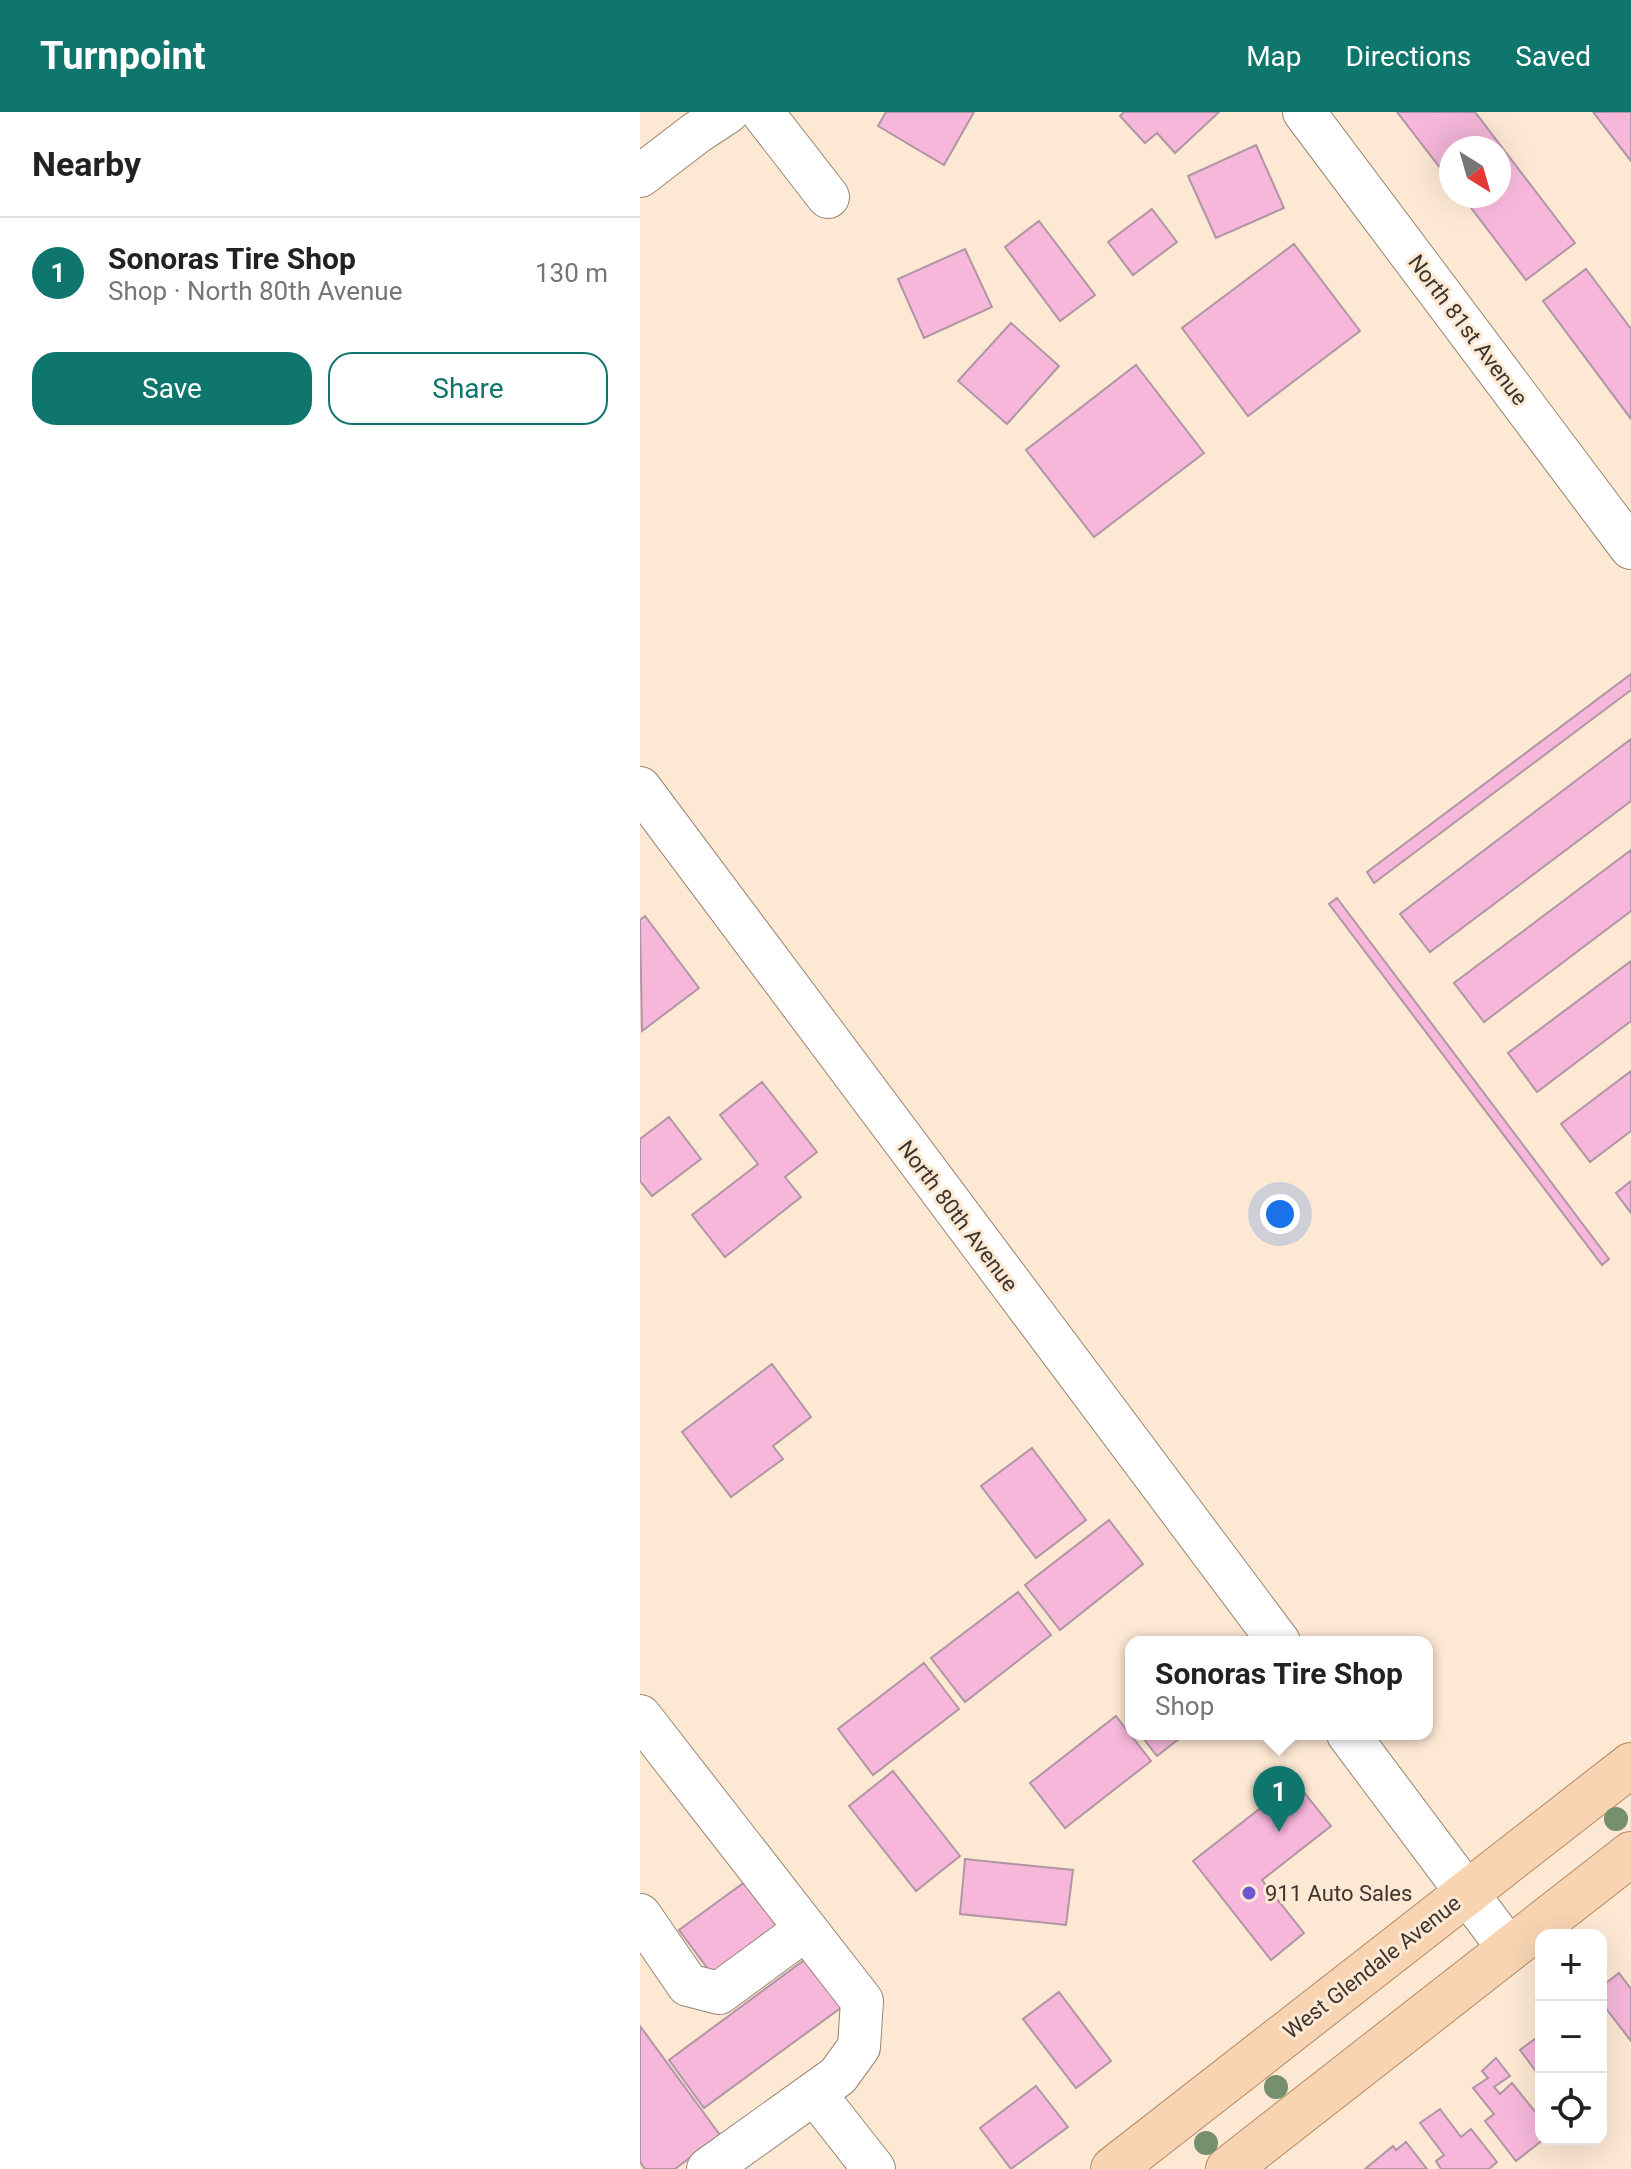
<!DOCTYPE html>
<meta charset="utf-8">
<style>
:root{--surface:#fff;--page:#f2f2f2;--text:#222;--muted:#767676;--line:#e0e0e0;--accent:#0f766e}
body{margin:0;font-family:Roboto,sans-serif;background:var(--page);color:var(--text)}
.controls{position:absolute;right:24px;bottom:24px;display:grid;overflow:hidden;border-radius:16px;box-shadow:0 8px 32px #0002}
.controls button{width:72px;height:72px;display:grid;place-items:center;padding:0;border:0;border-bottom:2px solid var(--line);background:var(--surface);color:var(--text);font:40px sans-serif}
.compass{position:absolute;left:799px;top:24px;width:72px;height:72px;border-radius:50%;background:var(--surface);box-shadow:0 8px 32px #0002;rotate:143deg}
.you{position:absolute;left:640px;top:1102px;width:28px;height:28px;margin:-20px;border:6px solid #fff;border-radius:50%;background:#1a73e8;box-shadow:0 0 0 12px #1a73e833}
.badge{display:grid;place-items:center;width:52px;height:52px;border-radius:50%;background:var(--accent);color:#fff;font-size:26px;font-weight:700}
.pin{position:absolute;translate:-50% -66px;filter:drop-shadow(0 2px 4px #0008)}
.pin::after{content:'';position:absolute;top:42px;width:28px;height:24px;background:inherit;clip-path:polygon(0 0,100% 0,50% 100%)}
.popup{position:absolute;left:485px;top:1524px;width:308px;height:104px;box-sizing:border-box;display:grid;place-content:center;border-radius:16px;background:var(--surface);filter:drop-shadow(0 2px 6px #0005);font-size:26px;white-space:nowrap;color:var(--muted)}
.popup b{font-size:30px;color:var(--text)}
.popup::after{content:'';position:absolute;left:50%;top:100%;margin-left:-16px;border:16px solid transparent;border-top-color:var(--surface)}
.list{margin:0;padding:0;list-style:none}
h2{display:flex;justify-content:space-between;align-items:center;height:104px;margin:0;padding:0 32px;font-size:34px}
h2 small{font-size:26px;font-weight:400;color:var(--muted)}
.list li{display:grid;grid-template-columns:52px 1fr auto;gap:24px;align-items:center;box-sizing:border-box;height:112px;padding:0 32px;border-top:2px solid var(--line)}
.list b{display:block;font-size:30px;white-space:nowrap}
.list p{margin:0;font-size:26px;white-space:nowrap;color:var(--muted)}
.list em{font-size:26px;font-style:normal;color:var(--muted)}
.actions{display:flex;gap:16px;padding:24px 32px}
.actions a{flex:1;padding:18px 0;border:2px solid var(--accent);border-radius:24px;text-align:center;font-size:28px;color:var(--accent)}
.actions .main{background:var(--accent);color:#fff}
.icon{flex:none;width:44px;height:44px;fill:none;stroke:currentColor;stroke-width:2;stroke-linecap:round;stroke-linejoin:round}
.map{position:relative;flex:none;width:991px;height:2057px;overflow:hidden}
header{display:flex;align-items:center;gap:48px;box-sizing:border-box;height:112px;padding:0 40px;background:var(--accent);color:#fff}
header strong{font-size:38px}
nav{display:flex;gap:44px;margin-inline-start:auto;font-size:28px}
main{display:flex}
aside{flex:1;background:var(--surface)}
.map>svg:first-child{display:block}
.building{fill:#f6b7da;stroke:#b096a4;stroke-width:2}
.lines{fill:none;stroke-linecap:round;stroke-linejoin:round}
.minor-casing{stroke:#998674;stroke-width:44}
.major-casing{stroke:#b48a62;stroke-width:46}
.minor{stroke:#fff;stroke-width:42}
.major{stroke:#f8d4b2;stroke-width:44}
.tree{fill:#768f6f}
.poi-dot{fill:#6d56d0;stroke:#fde8d4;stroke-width:3}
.labels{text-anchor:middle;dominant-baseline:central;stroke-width:6;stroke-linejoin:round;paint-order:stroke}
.street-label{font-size:22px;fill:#3d352d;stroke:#fde8d4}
.poi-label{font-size:22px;fill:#3d352d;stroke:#fde8d4;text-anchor:start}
</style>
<header>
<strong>Turnpoint</strong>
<nav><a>Map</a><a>Directions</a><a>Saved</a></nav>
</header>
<main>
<aside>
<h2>Nearby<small></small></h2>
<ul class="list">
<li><span class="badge">1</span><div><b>Sonoras Tire Shop</b><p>Shop · North 80th Avenue</p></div><em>130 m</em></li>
</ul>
<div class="actions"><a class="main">Save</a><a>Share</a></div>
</aside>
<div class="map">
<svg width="991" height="2057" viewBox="0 0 991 2057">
<rect width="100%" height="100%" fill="#fde8d4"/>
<path class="building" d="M246 0H334L304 53 238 14Z
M484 0H579L535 41 517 21 505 31 480 4Z
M757 0H835L935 131 886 168 822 84H859V36H811V70Z
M953 0H991V49Z
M616 33 644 96 576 126 548 64Z
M512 97 537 130 493 163 468 130Z
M399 109 455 183 420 209 365 135Z
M654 132 720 219 608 304 542 216Z
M325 137 352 195 284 226 258 167Z
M946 157 991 217V307L903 189Z
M371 211 419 254 367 312 318 269Z
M496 253 564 341 454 425 386 338Z
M991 562V578L734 771 727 760Z
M991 627V689L790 840 760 802Z
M991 738V799L844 910 814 871Z
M697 786 969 1147 962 1153 689 792Z
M5 804 59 876 2 919 0 808Z
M991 849V909L897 980 868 941Z
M991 959V1019L950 1050 921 1012Z
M122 970 177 1040 145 1065 161 1085 85 1145 52 1103 118 1052 80 1003Z
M29 1005 61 1047 12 1084 0 1069V1027Z
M991 1069V1101L976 1081Z
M132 1252 171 1305 133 1334 143 1347 91 1385 42 1320Z
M392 1336 446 1408 396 1446 341 1374Z
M469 1408 503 1452 420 1518 385 1473Z
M378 1480 411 1523 325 1590 291 1546Z
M284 1551 319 1597 233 1663 198 1617Z
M476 1604 511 1649 425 1716 390 1671Z
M500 1622H545L517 1644Z
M253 1659 320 1744 276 1779 209 1694Z
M655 1669 691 1714 622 1768 664 1821 631 1848 553 1749Z
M325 1747 433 1758 426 1813 320 1802Z
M109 1767 143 1815 74 1865 39 1818Z
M167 1846 202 1895 64 1996 29 1948Z
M979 1861 991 1877V1929L961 1890V1875Z
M419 1880 471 1949 436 1976 383 1907Z
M0 1914 80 2023 35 2057H5L0 2050Z
M900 1923 901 1924V1966L880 1938Z
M856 1946 870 1964 854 1975 860 1982 872 1971 901 2007V2027H904L876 2049 845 2009 854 2002 833 1976 848 1966 842 1959Z
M396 1974 428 2015 371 2057 340 2016Z
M800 1997 821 2025 831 2017 857 2050 849 2057H801L796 2049 804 2043 780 2011Z
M766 2030 787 2057H725L753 2034 756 2038Z"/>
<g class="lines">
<g class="minor-casing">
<path id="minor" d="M122 0 188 85
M664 0 991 436
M0 64 56 21 88 0
M0 676 639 1530
M0 1604 222 1889 219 1935 198 1964 68 2057
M708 1622 869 1837
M0 1803 48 1873 79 1881 166 1817
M175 1982 234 2057"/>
</g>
<g class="major-casing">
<path id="major" d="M473 2057 991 1653
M588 2057 991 1742"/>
</g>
<use href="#minor" class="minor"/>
<use href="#major" class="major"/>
</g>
<g class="tree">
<circle cx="976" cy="1707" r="12"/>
<circle cx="636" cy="1975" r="12"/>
<circle cx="566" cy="2031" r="12"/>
</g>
<circle class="poi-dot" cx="609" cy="1781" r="8"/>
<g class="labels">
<g class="street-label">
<text transform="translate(828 218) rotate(53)">North 81st Avenue</text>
<text transform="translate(318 1104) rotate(53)">North 80th Avenue</text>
<text transform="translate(732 1855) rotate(-38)">West Glendale Avenue</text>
</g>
<g class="poi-label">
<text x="625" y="1781">911 Auto Sales</text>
</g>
</g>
</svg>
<div class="controls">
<button>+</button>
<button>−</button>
<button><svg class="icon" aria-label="locate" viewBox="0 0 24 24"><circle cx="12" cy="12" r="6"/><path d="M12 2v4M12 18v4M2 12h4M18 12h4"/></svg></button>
</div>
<svg class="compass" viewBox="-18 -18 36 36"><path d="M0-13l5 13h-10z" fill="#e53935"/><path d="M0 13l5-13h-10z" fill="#767676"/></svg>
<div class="you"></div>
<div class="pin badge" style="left:639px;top:1720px">1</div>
<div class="popup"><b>Sonoras Tire Shop</b>Shop</div>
</div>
</main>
